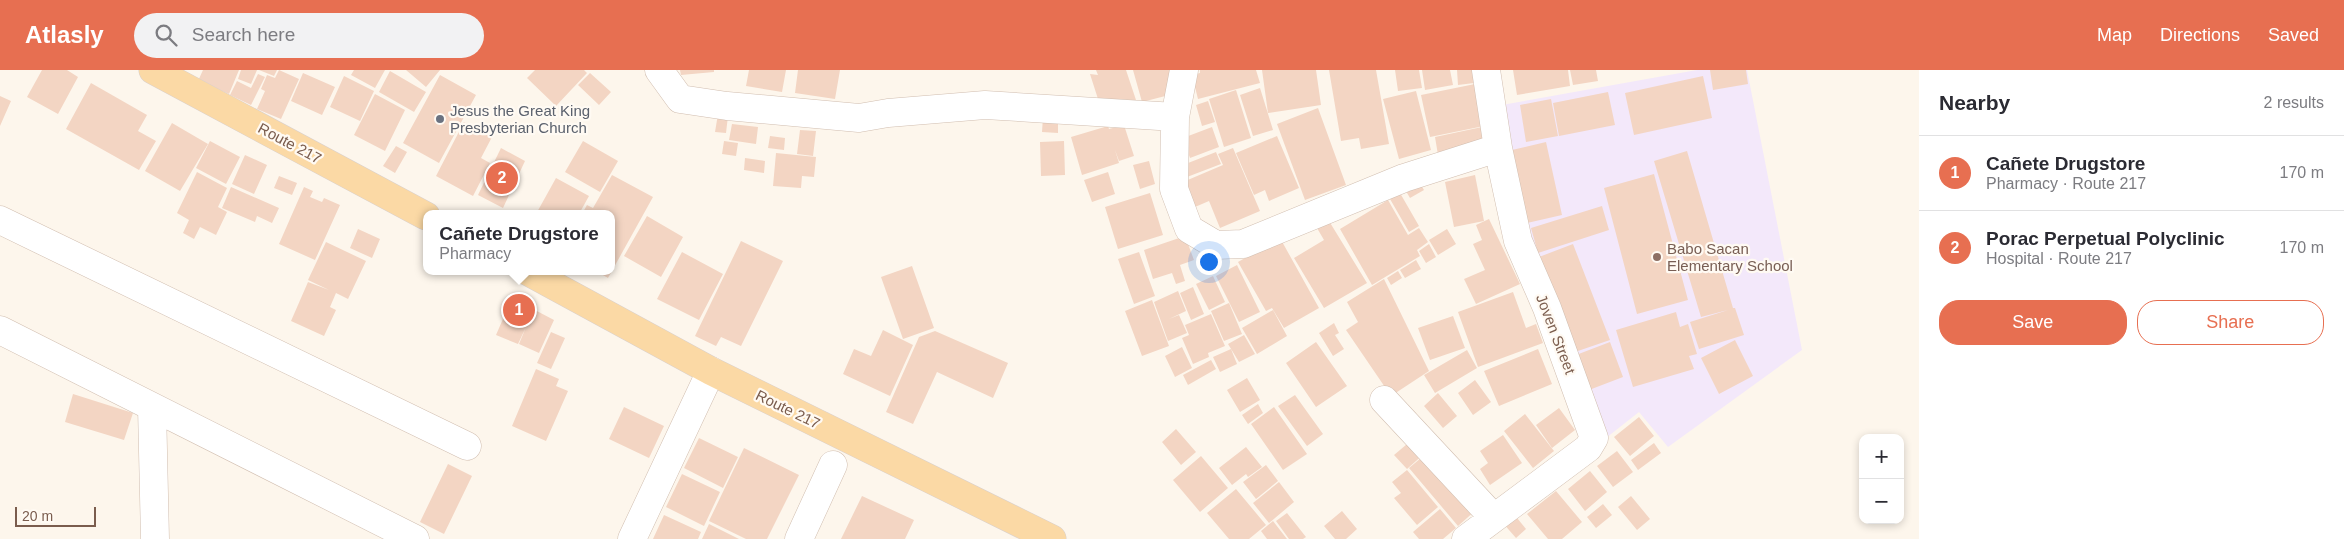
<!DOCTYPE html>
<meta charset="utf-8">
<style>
:root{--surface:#fff;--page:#f2f2f3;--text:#2b2b33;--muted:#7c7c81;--line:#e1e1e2;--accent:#e76f51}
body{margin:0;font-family:Helvetica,sans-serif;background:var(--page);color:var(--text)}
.controls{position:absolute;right:15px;bottom:15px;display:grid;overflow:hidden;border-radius:10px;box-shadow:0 2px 8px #0003}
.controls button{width:45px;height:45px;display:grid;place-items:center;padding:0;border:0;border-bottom:1px solid var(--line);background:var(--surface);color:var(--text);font:25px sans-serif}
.scale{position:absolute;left:15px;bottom:12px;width:81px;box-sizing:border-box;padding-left:5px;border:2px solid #7a5c4d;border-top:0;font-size:14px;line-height:18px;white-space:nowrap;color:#7a5c4d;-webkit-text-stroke:4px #fffaf3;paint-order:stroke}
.you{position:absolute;left:1208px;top:191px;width:18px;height:18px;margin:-12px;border:4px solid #fff;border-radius:50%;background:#1a73e8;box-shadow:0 0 0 8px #1a73e833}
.badge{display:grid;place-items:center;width:32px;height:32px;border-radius:50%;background:var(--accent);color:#fff;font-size:16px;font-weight:700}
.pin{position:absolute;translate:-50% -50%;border:2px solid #fff;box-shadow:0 1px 5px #0006}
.popup{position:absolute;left:423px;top:140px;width:192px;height:65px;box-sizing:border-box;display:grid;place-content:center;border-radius:10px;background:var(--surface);filter:drop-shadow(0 1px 4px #0005);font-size:16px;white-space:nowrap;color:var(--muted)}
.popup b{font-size:19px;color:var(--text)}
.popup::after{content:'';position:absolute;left:50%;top:100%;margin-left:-10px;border:10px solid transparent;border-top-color:var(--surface)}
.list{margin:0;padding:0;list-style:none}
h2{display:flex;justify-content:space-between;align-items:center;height:65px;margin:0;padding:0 20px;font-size:21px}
h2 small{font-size:16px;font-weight:400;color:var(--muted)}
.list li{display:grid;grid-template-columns:32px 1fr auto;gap:15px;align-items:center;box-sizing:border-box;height:75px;padding:0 20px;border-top:1px solid var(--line)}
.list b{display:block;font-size:19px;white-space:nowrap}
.list p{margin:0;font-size:16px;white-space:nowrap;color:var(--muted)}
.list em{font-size:16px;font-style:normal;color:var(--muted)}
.actions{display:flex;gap:10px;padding:15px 20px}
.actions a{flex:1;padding:11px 0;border:1px solid var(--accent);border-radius:20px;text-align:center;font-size:18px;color:var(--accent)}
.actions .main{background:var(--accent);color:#fff}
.icon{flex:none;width:28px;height:28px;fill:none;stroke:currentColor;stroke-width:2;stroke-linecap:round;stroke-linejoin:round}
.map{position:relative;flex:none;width:1919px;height:469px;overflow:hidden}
header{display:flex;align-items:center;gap:30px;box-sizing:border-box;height:70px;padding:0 25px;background:var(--accent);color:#fff}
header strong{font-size:24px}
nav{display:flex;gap:28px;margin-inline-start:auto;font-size:18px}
.search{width:350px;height:45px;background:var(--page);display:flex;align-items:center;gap:12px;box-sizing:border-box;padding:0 18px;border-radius:28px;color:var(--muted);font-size:19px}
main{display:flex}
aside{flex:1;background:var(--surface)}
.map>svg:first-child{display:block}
.education{fill:#f3e8fa}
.building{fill:#f3d5c3}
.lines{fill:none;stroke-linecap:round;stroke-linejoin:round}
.minor-casing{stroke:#d1beb0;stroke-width:29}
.major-casing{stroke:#dad1cd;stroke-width:29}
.minor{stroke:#fff;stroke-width:28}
.major{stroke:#fbd9a5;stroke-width:28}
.worship-dot{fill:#6b7280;stroke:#fffaf3;stroke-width:2}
.education-dot{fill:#8d6e63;stroke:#fffaf3;stroke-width:2}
.labels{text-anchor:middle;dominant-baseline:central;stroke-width:4.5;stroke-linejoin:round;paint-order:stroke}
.worship-label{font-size:15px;fill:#5b616d;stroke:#fffaf3;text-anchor:start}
.street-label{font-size:15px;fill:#7a5c4d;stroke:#fffaf3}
.education-label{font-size:15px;fill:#785e54;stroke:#fffaf3;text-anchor:start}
</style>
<header>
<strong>Atlasly</strong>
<div class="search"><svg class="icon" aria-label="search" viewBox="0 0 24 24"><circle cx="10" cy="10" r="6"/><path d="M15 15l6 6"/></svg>Search here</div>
<nav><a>Map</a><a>Directions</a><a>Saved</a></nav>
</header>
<main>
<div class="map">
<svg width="1919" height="469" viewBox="0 0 1919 469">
<rect width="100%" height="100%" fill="#fdf6ec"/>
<path class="education" d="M1697 0H1747L1802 280 1668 377 1639 342 1606 368 1545 228 1496 36Z"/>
<path class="building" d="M42 0H67L78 7 58 44 27 27Z
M203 0H239L229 24 198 11Z
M241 0H257L251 14 238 9Z
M259 0H277L274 6Z
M279 0 299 9 281 49 257 39 265 21 261 19 267 5 275 8Z
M354 0H385L375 18 351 5Z
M406 0H440L426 17Z
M535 0H584L587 3 556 36 527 8Z
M680 0H714V2L681 5Z
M749 0H786L782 22 746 16Z
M798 0H840L835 29 795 23Z
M1096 0H1126L1136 30 1098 29 1090 4 1098 5Z
M1133 0H1171L1177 23 1142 32Z
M1200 0H1256L1260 13 1198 29 1192 5 1200 3Z
M1262 0H1316L1321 35 1268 43Z
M1329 0H1376L1389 74 1361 79 1359 68 1341 71Z
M1395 0H1419L1422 18 1398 21Z
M1422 0H1450L1453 15 1425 20Z
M1457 0H1473L1474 13 1458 15Z
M1513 0H1568L1570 16 1517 25Z
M1570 0H1596L1598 11 1573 15Z
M1710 0H1746L1748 14 1713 20Z
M390 1 426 22 414 42 379 22Z
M303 3 335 17 322 45 291 31Z
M590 3 611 22 599 35 578 15Z
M258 4 265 7 251 35 230 25 237 11 251 18Z
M440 5 476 25 439 93 403 73Z
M344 6 374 21 360 51 330 37Z
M1703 6 1712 48 1634 65 1625 23Z
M91 13 147 45 138 61 156 71 139 100 66 59Z
M1475 14 1484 56 1430 67 1421 25Z
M1260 18 1273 60 1253 66 1240 25Z
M1236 20 1251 68 1224 77 1209 29Z
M1416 21 1431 80 1399 89 1383 29Z
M1608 22 1615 55 1559 66 1553 33Z
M375 24 405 40 385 81 354 65Z
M0 26 11 31 0 56Z
M1551 29 1558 66 1526 72 1520 35Z
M1208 31 1215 52 1202 56 1196 35Z
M1318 38 1346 115 1305 130 1277 54Z
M718 44 728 46 726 63 715 62Z
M1043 47 1058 48V63L1042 62Z
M464 52 492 67 481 88 490 93 473 126 436 106Z
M172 53 208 74 180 121 145 101Z
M732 54 758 57 756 74 729 70Z
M1124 55 1134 86 1119 91 1115 80 1119 93 1082 105 1071 67 1108 56 1109 59Z
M1212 57 1219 77 1190 88 1183 68Z
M1482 57 1485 71 1438 85 1435 67Z
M800 60 816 61 813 86 797 84Z
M770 66 785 68 784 80 768 78Z
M1277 66 1299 118 1269 131 1265 120 1254 125 1236 83Z
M210 71 240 87 226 114 196 98Z
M583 71 618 91 600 122 565 102Z
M724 71 738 73 736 86 722 84Z
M1064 71 1065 105 1041 106 1040 72Z
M1546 72 1562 145 1527 153 1512 80Z
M396 76 407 82 395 103 383 96Z
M501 78 525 91 503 138 478 125Z
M1233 78 1260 141 1220 158 1209 131 1195 137 1183 112 1223 95 1218 84Z
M1687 81 1733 238H1735L1744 265 1699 279 1690 252 1728 240 1701 247 1654 91Z
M1216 82 1221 94 1187 107 1183 95Z
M776 83 816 87 814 107 802 106 801 118 773 116Z
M245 85 267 95 254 124 232 114Z
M745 88 765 91 764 103 744 100Z
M1149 91 1155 114 1140 119 1133 95Z
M197 102 227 118 218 137 227 142 216 165 200 157 194 169 183 163 189 150 177 143Z
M1108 102 1115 124 1092 132 1084 110Z
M1654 104 1688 230 1637 244 1604 118Z
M612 105 653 127 608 208 596 201H612V144H582L587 135 593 138Z
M1475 105 1484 151 1454 157 1445 112Z
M279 106 297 113 292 125 274 118Z
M1416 107 1424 120 1410 128 1403 116Z
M556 108 589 126 579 144H536Z
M231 117 279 138 272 153 257 146 255 152 222 138Z
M304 117 313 121 310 127 322 132 324 128 340 135 315 190 279 174Z
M1150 123 1163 165 1118 179 1105 137Z
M1400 123 1419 156 1409 162 1390 129Z
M1388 130 1408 165 1419 158 1428 172 1417 180 1420 186 1372 215 1340 159Z
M1602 136 1609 160 1538 183 1531 158Z
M647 146 683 167 661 207 624 186Z
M1489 149 1520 214 1476 234 1464 209 1485 200 1473 174 1482 170 1476 155Z
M1329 151 1367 213 1324 238 1294 188 1324 170 1317 158Z
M358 159 380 169 372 188 350 178Z
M1447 159 1456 174 1438 185 1429 170Z
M1185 166 1194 190 1180 195 1185 211 1176 214 1172 203 1153 209 1144 180Z
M1280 168 1319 238 1284 258 1272 238 1266 241 1238 192Z
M741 171 783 191 741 276 721 267 716 276 695 266Z
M326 172 366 191 348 229 336 223 330 237 336 240 324 266 291 251 308 212 329 220 308 210Z
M1429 174 1436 187 1426 193 1419 181Z
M1573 174 1610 270 1575 282 1539 187Z
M682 182 723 204 699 250 657 229Z
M1139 182 1155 226 1134 234 1118 189Z
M1416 190 1421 199 1405 208 1400 200Z
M1237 195 1260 242 1239 252 1216 206Z
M912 196 934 258 903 269 881 207Z
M1398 201 1402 208 1391 215 1387 208Z
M1213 206 1225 232 1209 240 1196 214Z
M1384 209 1429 301 1391 326 1346 260 1358 252 1347 232Z
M1193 217 1204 244 1191 250 1180 223Z
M1178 221 1186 241 1169 249 1179 245 1187 263 1168 271 1154 232Z
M1513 222 1526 258 1536 254 1543 273 1478 297 1458 242Z
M512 228 554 250 539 283 519 274 526 257 518 274 496 265Z
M1152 230 1169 276 1142 286 1125 241Z
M1229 233 1242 264 1224 271 1211 241Z
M1273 240 1287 266 1257 284 1242 258Z
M1676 242 1680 257 1688 254 1697 284 1689 286 1694 299 1633 317 1616 260Z
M1211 244 1225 276 1208 283 1209 287 1193 294 1182 268 1189 265 1185 255Z
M1453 246 1465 278 1430 290 1418 258Z
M1334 253 1339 263 1335 265 1344 279 1333 286 1319 263Z
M883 260 913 275 890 326 843 304 854 279 871 286Z
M935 261 1008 293 993 328 937 302 913 354 886 342 919 267Z
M551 262 565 268 551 299 537 293Z
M1244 265 1255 284 1239 292 1228 274Z
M1735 270 1753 306 1719 324 1701 288Z
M1316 272 1347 316 1316 337 1286 293Z
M1610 272 1623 307 1589 320 1576 285Z
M1182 277 1192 298 1175 307 1165 286Z
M1231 279 1237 294 1220 302 1213 287Z
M1538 279 1552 314 1499 336 1484 301Z
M1467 280 1477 298 1435 323 1424 305Z
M1211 290 1216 299 1188 315 1183 305Z
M536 299 559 309 556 316 568 321 546 371 512 356Z
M1247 308 1260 330 1240 342 1227 320Z
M1475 310 1491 332 1473 345 1458 323Z
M1438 323 1457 346 1443 358 1424 336Z
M73 324 133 343 124 370 65 352Z
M1295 325 1323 364 1307 376 1278 336Z
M1258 334 1263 343 1248 354 1242 345Z
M624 337 664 356 649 388 609 369Z
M1274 337 1307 384 1283 400 1251 354Z
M1559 338 1575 360 1552 378 1536 355Z
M1525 344 1554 381 1533 398 1504 361Z
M1639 347 1654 366 1630 386 1614 367Z
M1176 359 1196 382 1181 395 1162 372Z
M1503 365 1522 393 1490 415 1480 399 1488 393 1480 381Z
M699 368 738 387 723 418 684 398Z
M1413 369 1425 383 1407 399 1394 385Z
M1654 373 1661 383 1638 400 1631 390Z
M1246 377 1262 397 1248 407 1246 404 1232 415 1219 398Z
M744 378 799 405 767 469H746L709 451Z
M1617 381 1633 402 1613 417 1597 396Z
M1427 383 1476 440 1458 456 1409 398Z
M1201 386 1228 418 1200 442 1173 410Z
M448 394 472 406 444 464 420 452Z
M1266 395 1278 411 1256 429 1243 412Z
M1407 400 1438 437 1417 455 1394 428 1401 423 1392 412Z
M1590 401 1607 422 1585 441 1568 419Z
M682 404 720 422 704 456 666 437Z
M1279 412 1294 432 1269 453 1253 433Z
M1236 419 1266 455 1249 469H1229L1207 443Z
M1556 421 1582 452 1562 469H1548L1527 444Z
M862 426 914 450 905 469H841Z
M1631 426 1650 449 1637 460 1618 437Z
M1603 434 1612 445 1596 458 1587 447Z
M1440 439 1456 458 1443 469H1419L1413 462Z
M1342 441 1357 459 1346 469H1335L1324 456Z
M1287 443 1306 467 1303 469H1289L1276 451Z
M1513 443 1526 459 1516 468 1502 452Z
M664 445 701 462 698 469H653Z
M1273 451 1287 469H1267L1261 461Z
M709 454 739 469H702Z"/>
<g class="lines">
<g class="minor-casing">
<path id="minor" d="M659 0 680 29 727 36 859 48 888 43 985 35 1175 47
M1184 0 1175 47 1174 119 1189 159 1216 175 1243 174 1404 108 1498 78
M0 150 467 376
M0 260 415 469
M1384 330 1493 447
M152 337 155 469
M632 469 711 301
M799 469 833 395
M1466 469 1588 378 1594 368 1547 238 1518 171 1498 78 1486 0"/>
</g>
<g class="major-casing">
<path id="major" d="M153 0 426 146
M527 201 711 301 1052 469"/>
</g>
<use href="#minor" class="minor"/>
<use href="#major" class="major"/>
</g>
<circle class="worship-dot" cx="440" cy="49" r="5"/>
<circle class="education-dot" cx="1657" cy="187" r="5"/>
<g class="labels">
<g class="worship-label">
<text x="450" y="40">Jesus the Great King<tspan x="450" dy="17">Presbyterian Church</tspan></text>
</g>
<g class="street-label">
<text transform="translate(290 73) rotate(28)">Route 217</text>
<text transform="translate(1556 264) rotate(69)">Joven Street</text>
<text transform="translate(788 339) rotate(26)">Route 217</text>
</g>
<g class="education-label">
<text x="1667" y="178">Babo Sacan<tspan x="1667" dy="17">Elementary School</tspan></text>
</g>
</g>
</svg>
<div class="controls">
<button>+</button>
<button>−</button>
</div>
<div class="scale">20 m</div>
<div class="you"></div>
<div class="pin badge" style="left:519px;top:240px">1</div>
<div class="popup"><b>Cañete Drugstore</b>Pharmacy</div>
<div class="pin badge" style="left:502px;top:108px">2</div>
</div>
<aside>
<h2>Nearby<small>2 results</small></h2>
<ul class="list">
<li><span class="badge">1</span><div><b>Cañete Drugstore</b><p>Pharmacy · Route 217</p></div><em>170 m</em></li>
<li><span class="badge">2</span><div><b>Porac Perpetual Polyclinic</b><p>Hospital · Route 217</p></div><em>170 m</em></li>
</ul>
<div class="actions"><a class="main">Save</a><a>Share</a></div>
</aside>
</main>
